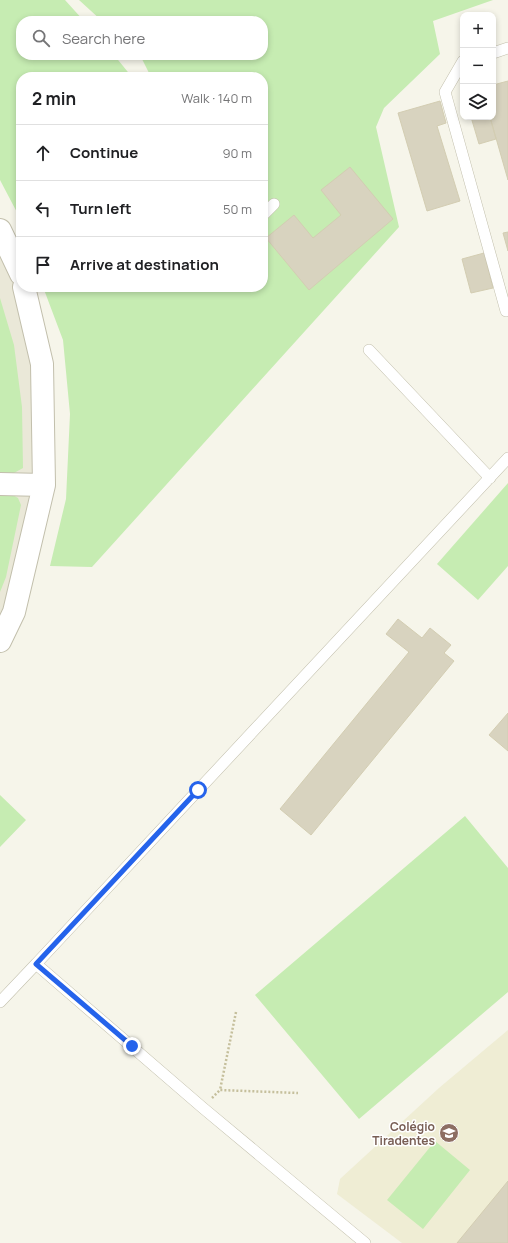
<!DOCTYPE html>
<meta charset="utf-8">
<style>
:root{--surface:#fff;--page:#f2f2f2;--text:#202124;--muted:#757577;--line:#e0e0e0}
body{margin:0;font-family:Manrope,sans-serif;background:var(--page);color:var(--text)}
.controls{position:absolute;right:12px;top:12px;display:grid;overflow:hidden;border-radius:8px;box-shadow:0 2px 6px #0003}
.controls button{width:36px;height:36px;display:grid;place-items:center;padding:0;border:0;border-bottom:1px solid var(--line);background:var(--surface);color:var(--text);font:20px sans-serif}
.stop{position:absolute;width:12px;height:12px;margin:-9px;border:3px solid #2563eb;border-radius:50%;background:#fff}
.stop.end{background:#2563eb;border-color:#fff;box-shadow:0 1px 4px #0008}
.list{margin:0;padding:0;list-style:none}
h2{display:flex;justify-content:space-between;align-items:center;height:52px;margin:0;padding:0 16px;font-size:17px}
h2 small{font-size:13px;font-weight:400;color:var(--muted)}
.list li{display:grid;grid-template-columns:26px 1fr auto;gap:12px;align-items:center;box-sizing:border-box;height:56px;padding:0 16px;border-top:1px solid var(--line)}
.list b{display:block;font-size:15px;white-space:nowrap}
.list em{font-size:13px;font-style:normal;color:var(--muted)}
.icon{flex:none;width:22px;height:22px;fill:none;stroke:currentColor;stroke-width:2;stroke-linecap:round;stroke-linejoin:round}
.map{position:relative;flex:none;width:508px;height:1243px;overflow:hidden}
.search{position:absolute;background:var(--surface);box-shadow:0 2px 6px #0003;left:16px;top:16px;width:252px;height:44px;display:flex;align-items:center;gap:10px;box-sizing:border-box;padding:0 14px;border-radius:16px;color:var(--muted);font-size:15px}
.panel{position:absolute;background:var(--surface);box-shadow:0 2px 6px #0003;left:16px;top:72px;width:252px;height:220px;border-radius:16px}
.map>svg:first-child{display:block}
.residential{fill:#eae8d8}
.education{fill:#efedd4}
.green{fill:#c6ecb2}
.building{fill:#d8d3bf;stroke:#d3cdb2}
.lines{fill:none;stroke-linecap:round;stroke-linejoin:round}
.service-casing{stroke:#c2bfac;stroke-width:12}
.minor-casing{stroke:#c2bfac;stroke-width:24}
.path{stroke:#c5bf9c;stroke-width:2.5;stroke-dasharray:2 2;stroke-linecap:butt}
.service{stroke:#fff;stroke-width:11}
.minor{stroke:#fff;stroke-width:22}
.route{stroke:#2563eb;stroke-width:5}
.labels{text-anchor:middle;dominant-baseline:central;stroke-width:3;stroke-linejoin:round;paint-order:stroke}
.education-label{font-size:12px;font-weight:bold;fill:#785e54;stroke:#fff;text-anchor:end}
</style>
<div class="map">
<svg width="508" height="1243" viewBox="0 0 508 1243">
<rect width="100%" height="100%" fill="#f6f5ea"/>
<path class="residential" d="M0 230 24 287 44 485 0 641Z"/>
<path class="education" d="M508 1030V1243H402L337 1194 340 1179 439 1088Z"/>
<path class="green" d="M0 0H65L84 21H21V55H114L132 77H21V220L0 180Z
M79 0H493L433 21 440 54 384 108 376 127 399 227 92 567 50 566 66 499 70 414 63 340 43 287H263V77H151L140 55H263V21H102Z
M0 298 14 345 22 407 23 468 14 473H0Z
M508 483V566L478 600 437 564Z
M11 494 18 498 21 505 6 577 0 592V495Z
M0 795 26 820 0 847Z
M465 816 508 868V992L359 1119 255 995Z
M435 1141 470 1170 423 1229 387 1200Z"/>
<path class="building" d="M508 81V180L490 117H493V85Z
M440 101 446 123 437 126 460 201 427 211 398 113Z
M471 117H490L496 139 479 144Z
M350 167 393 219 309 290 266 238 294 215 313 238 341 215 321 190Z
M508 232V251L503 233Z
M484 253 493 288 471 293 462 259Z
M398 619 422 638 430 628 451 645 444 653 454 661 311 835 280 809 409 652 386 634Z
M508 713V751L489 735Z
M508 1181V1243H457Z"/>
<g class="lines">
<g class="service-casing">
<path id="service" d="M493 53 508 48
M463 61 445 92 506 311
M263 215 274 204
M369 350 490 478
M0 1002 36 964
M365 1243 203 1108 36 964 508 458"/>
</g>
<g class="minor-casing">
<path id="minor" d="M0 230 21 274
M0 484 44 485
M0 641 14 612 44 485 42 364 24 287"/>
</g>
<path class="path" d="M236 1012 220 1090 298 1093
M212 1098 220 1090"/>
<use href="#service" class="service"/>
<use href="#minor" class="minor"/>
</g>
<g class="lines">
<path class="route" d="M132 1046 36 964 198 790"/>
</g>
<defs>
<g id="school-disc" transform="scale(1)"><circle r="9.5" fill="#8d6e63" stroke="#fff"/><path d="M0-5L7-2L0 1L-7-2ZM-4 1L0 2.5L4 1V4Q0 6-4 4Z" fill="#fff"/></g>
</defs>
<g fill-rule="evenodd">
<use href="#school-disc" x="449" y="1133"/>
</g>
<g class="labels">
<g class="education-label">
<text x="435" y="1126">Colégio<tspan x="435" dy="14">Tiradentes</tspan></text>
</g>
</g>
</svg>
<div class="controls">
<button>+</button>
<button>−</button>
<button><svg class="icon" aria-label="layers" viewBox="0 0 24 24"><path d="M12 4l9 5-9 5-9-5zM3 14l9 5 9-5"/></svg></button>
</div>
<div class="stop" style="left:198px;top:790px"></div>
<div class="stop end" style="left:132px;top:1046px"></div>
<div class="search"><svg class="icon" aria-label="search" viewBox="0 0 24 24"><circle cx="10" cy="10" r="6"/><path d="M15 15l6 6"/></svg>Search here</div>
<section class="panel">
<h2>2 min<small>Walk · 140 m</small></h2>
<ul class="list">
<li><svg class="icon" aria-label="ahead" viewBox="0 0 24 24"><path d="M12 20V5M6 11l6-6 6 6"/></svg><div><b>Continue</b></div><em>90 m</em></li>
<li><svg class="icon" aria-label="left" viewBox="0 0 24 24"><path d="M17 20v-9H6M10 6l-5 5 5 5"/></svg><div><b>Turn left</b></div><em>50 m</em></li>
<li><svg class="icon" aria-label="arrive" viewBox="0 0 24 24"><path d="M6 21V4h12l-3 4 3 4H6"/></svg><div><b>Arrive at destination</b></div></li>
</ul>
</section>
</div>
